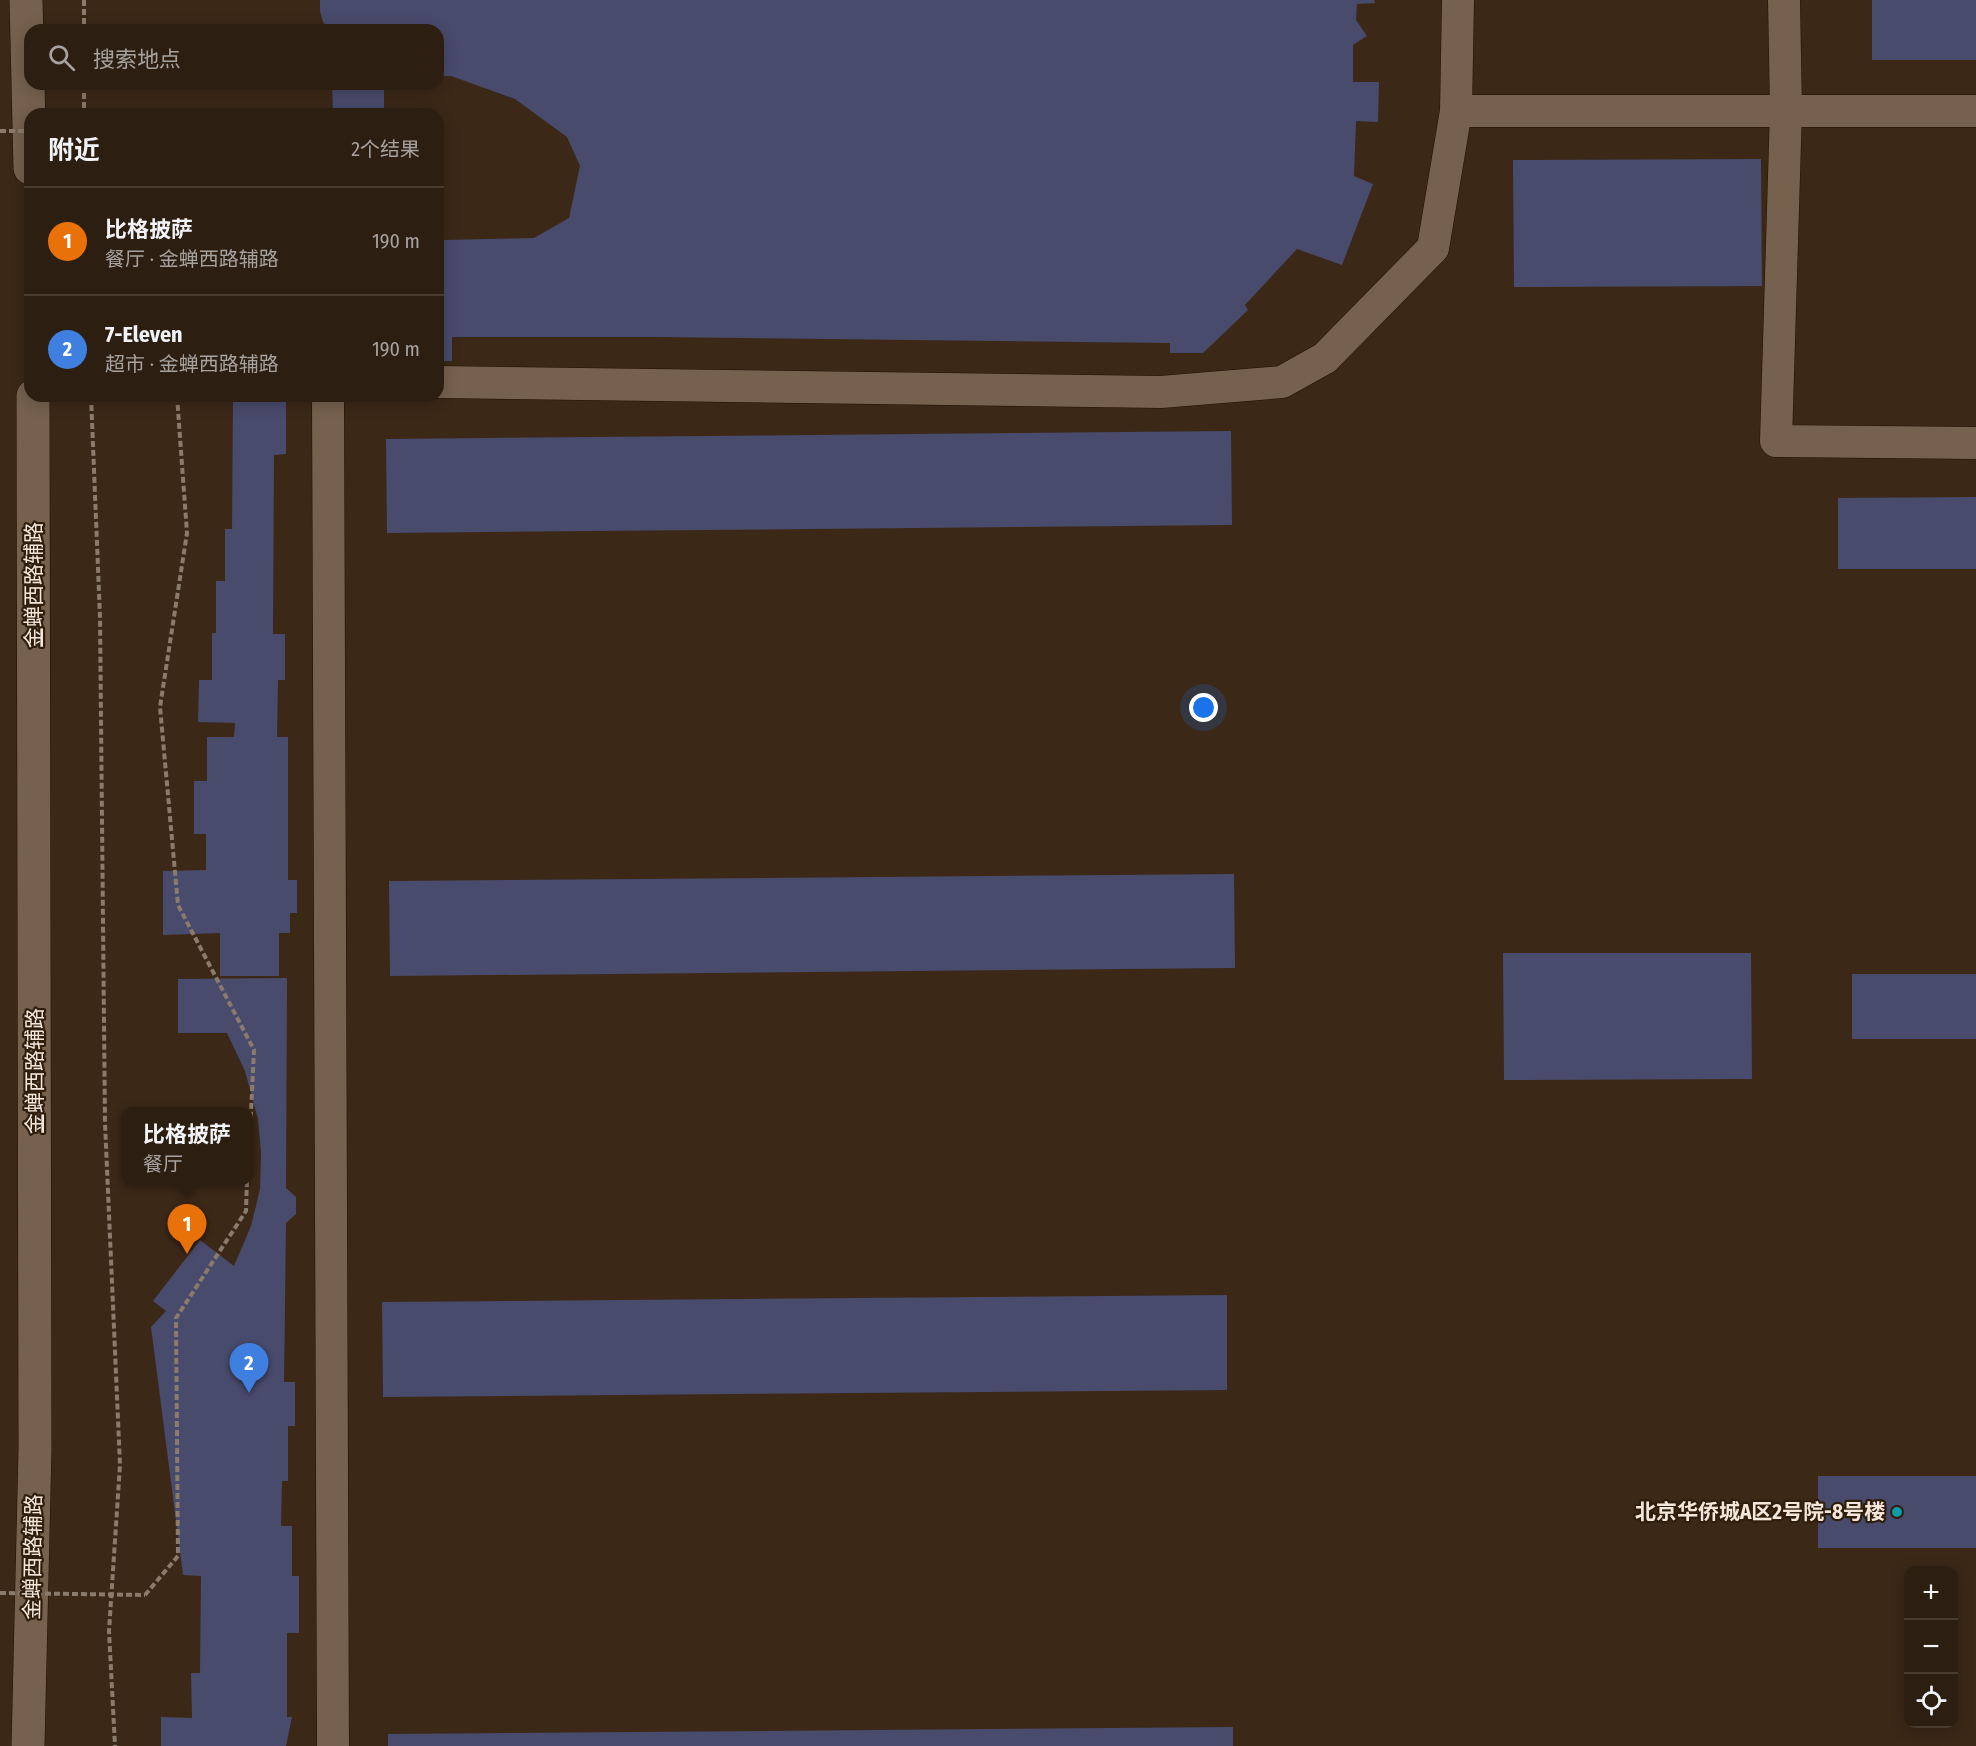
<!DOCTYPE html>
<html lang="zh">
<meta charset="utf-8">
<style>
:root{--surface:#2c1e11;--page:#34271a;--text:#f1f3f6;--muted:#a6a29f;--line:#483c31;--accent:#f391d5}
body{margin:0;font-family:"Fira Sans Condensed","Noto Sans SC",sans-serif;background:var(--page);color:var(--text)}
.controls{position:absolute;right:18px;bottom:18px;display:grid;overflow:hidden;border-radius:12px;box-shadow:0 3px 15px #0003}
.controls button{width:54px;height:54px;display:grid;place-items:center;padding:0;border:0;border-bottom:2px solid var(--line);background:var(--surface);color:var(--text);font:30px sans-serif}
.you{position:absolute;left:1204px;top:708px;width:21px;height:21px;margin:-15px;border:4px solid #fff;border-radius:50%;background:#1a73e8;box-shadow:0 0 0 9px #1a73e833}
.badge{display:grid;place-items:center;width:39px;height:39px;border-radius:50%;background:var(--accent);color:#fff;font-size:20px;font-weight:700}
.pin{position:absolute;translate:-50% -50px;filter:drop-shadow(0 2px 3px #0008)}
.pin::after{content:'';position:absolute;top:32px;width:21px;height:18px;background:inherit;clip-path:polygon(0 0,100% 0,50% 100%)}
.popup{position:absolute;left:121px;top:1107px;width:132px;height:78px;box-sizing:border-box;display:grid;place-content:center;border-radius:12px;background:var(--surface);filter:drop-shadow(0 2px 4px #0005);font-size:20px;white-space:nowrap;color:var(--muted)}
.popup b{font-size:22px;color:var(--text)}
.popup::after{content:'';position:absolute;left:50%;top:100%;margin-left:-12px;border:12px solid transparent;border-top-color:var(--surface)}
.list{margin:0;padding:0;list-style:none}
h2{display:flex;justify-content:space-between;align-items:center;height:78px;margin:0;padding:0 24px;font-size:26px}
h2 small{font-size:20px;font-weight:400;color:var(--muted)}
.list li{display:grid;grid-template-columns:39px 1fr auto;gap:18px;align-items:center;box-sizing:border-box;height:108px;padding:0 24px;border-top:2px solid var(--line)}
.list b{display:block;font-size:22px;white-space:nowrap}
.list p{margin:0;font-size:20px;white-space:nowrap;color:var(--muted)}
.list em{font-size:20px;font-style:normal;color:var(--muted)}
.icon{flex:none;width:33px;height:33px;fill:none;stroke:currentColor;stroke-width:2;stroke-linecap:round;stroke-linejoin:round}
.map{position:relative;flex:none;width:1976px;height:1746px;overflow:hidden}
.search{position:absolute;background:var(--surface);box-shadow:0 3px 15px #0003;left:24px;top:24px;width:420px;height:66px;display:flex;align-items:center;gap:15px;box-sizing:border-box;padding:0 21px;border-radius:18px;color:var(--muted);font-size:22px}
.panel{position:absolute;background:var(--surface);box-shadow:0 3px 15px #0003;left:24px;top:108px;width:420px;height:294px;border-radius:18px}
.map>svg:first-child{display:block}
.building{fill:#494b6c}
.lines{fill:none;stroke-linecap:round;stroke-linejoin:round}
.minor-casing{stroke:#211002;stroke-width:33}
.tertiary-casing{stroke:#211002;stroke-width:34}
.path{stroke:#8b7b6d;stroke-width:4;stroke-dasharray:6 3;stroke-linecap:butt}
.minor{stroke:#76614e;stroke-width:32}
.tertiary{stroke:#76614e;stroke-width:33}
.path-bridge{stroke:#8b7b6d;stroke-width:4;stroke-dasharray:6 3;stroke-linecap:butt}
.culture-dot{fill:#0f9aa8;stroke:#301e0d;stroke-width:2}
.labels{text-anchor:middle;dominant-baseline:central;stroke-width:4.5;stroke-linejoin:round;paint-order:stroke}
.street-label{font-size:21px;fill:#f3e7dc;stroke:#301e0d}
.poi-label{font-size:21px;font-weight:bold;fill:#f3e7dc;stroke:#301e0d;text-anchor:end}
</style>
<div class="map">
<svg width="1976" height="1746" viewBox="0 0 1976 1746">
<rect width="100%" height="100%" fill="#3b2817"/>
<path class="building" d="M320 0H1374L1375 3 1357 4 1356 20 1367 36 1353 45V82H1379L1378 122 1356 121 1354 176 1373 184 1342 265 1297 249 1245 305 1248 310 1203 353H1170V343L657 337H452V361H438V236L445 240 534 238 569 218 580 166 567 137 515 99 451 76H438V30H329L323 22 320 11Z
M1872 0H1976V60H1872Z
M332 84H384V114H333Z
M1761 159 1762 286 1514 287 1513 160Z
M233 396H286V454L274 455 273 634H285V680H278L277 737H288V880H297V913H290V933H279V976H220V933L163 935V871L206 870V834H194V781H207V737H234L235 723 198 722 199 680H212V633H216V581H225V529H232Z
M1231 431 1232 525 387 533 386 439Z
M1976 497V569H1838V498Z
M1234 874 1235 968 390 976 389 881Z
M1503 953H1751L1752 1079 1504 1080Z
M1852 974H1976V1039H1852Z
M287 978 286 1188 296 1197V1214L286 1223 284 1382H295V1426H288V1481H282L281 1526H292V1576H299V1633H287V1717H292L286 1746H161V1717L192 1718 191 1673H200L201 1576 183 1575 151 1327 166 1311 153 1301 200 1240 234 1266 251 1226 260 1189 261 1153 258 1119 245 1071 227 1033H178V979Z
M1227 1295V1390L383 1397 382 1302Z
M1818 1476H1976V1548H1818Z
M1233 1727V1746H388V1734Z"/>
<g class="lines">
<g class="minor-casing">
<path id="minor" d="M1784 0 1786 110 1776 441 1976 443
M1456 111 1458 0
M438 382 1161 392 1282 382 1325 358 1433 248 1456 111H1976
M328 396 333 1746"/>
</g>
<g class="tertiary-casing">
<path id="tertiary" d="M26 0 30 168
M28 1746 35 1449 33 396"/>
</g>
<path class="path" d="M84 0V30
M84 84V114
M91 396 100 617 105 1123 120 1465 109 1631 115 1746
M177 396 187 533 160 707 178 905 254 1050 249 1154
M145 1595 178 1556 176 1318 246 1211 247 1180"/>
<use href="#minor" class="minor"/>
<use href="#tertiary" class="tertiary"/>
<path class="path-bridge" d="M0 131H30
M0 1593 145 1595"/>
</g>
<circle class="culture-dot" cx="1897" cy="1512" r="6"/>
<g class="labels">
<g class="street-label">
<text transform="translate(34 585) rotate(-90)">金蝉西路辅路</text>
<text transform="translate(35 1071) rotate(-90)">金蝉西路辅路</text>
<text transform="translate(33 1557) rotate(-89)">金蝉西路辅路</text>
</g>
<g class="poi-label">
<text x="1885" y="1512">北京华侨城A区2号院-8号楼</text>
</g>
</g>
</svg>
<div class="controls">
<button>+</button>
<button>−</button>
<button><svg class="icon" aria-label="locate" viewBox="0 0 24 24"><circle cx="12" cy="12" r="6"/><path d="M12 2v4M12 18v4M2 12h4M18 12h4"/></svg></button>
</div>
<div class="you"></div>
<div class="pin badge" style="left:187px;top:1254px;background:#e8710a">1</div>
<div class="popup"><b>比格披萨</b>餐厅</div>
<div class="pin badge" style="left:249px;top:1393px;background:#3f7fe0">2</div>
<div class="search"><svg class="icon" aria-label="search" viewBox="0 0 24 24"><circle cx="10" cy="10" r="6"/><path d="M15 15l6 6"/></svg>搜索地点</div>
<section class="panel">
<h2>附近<small>2个结果</small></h2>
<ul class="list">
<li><span class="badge" style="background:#e8710a">1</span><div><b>比格披萨</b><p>餐厅 · 金蝉西路辅路</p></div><em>190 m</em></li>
<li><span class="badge" style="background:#3f7fe0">2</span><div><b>7-Eleven</b><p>超市 · 金蝉西路辅路</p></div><em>190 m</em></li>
</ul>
</section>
</div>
